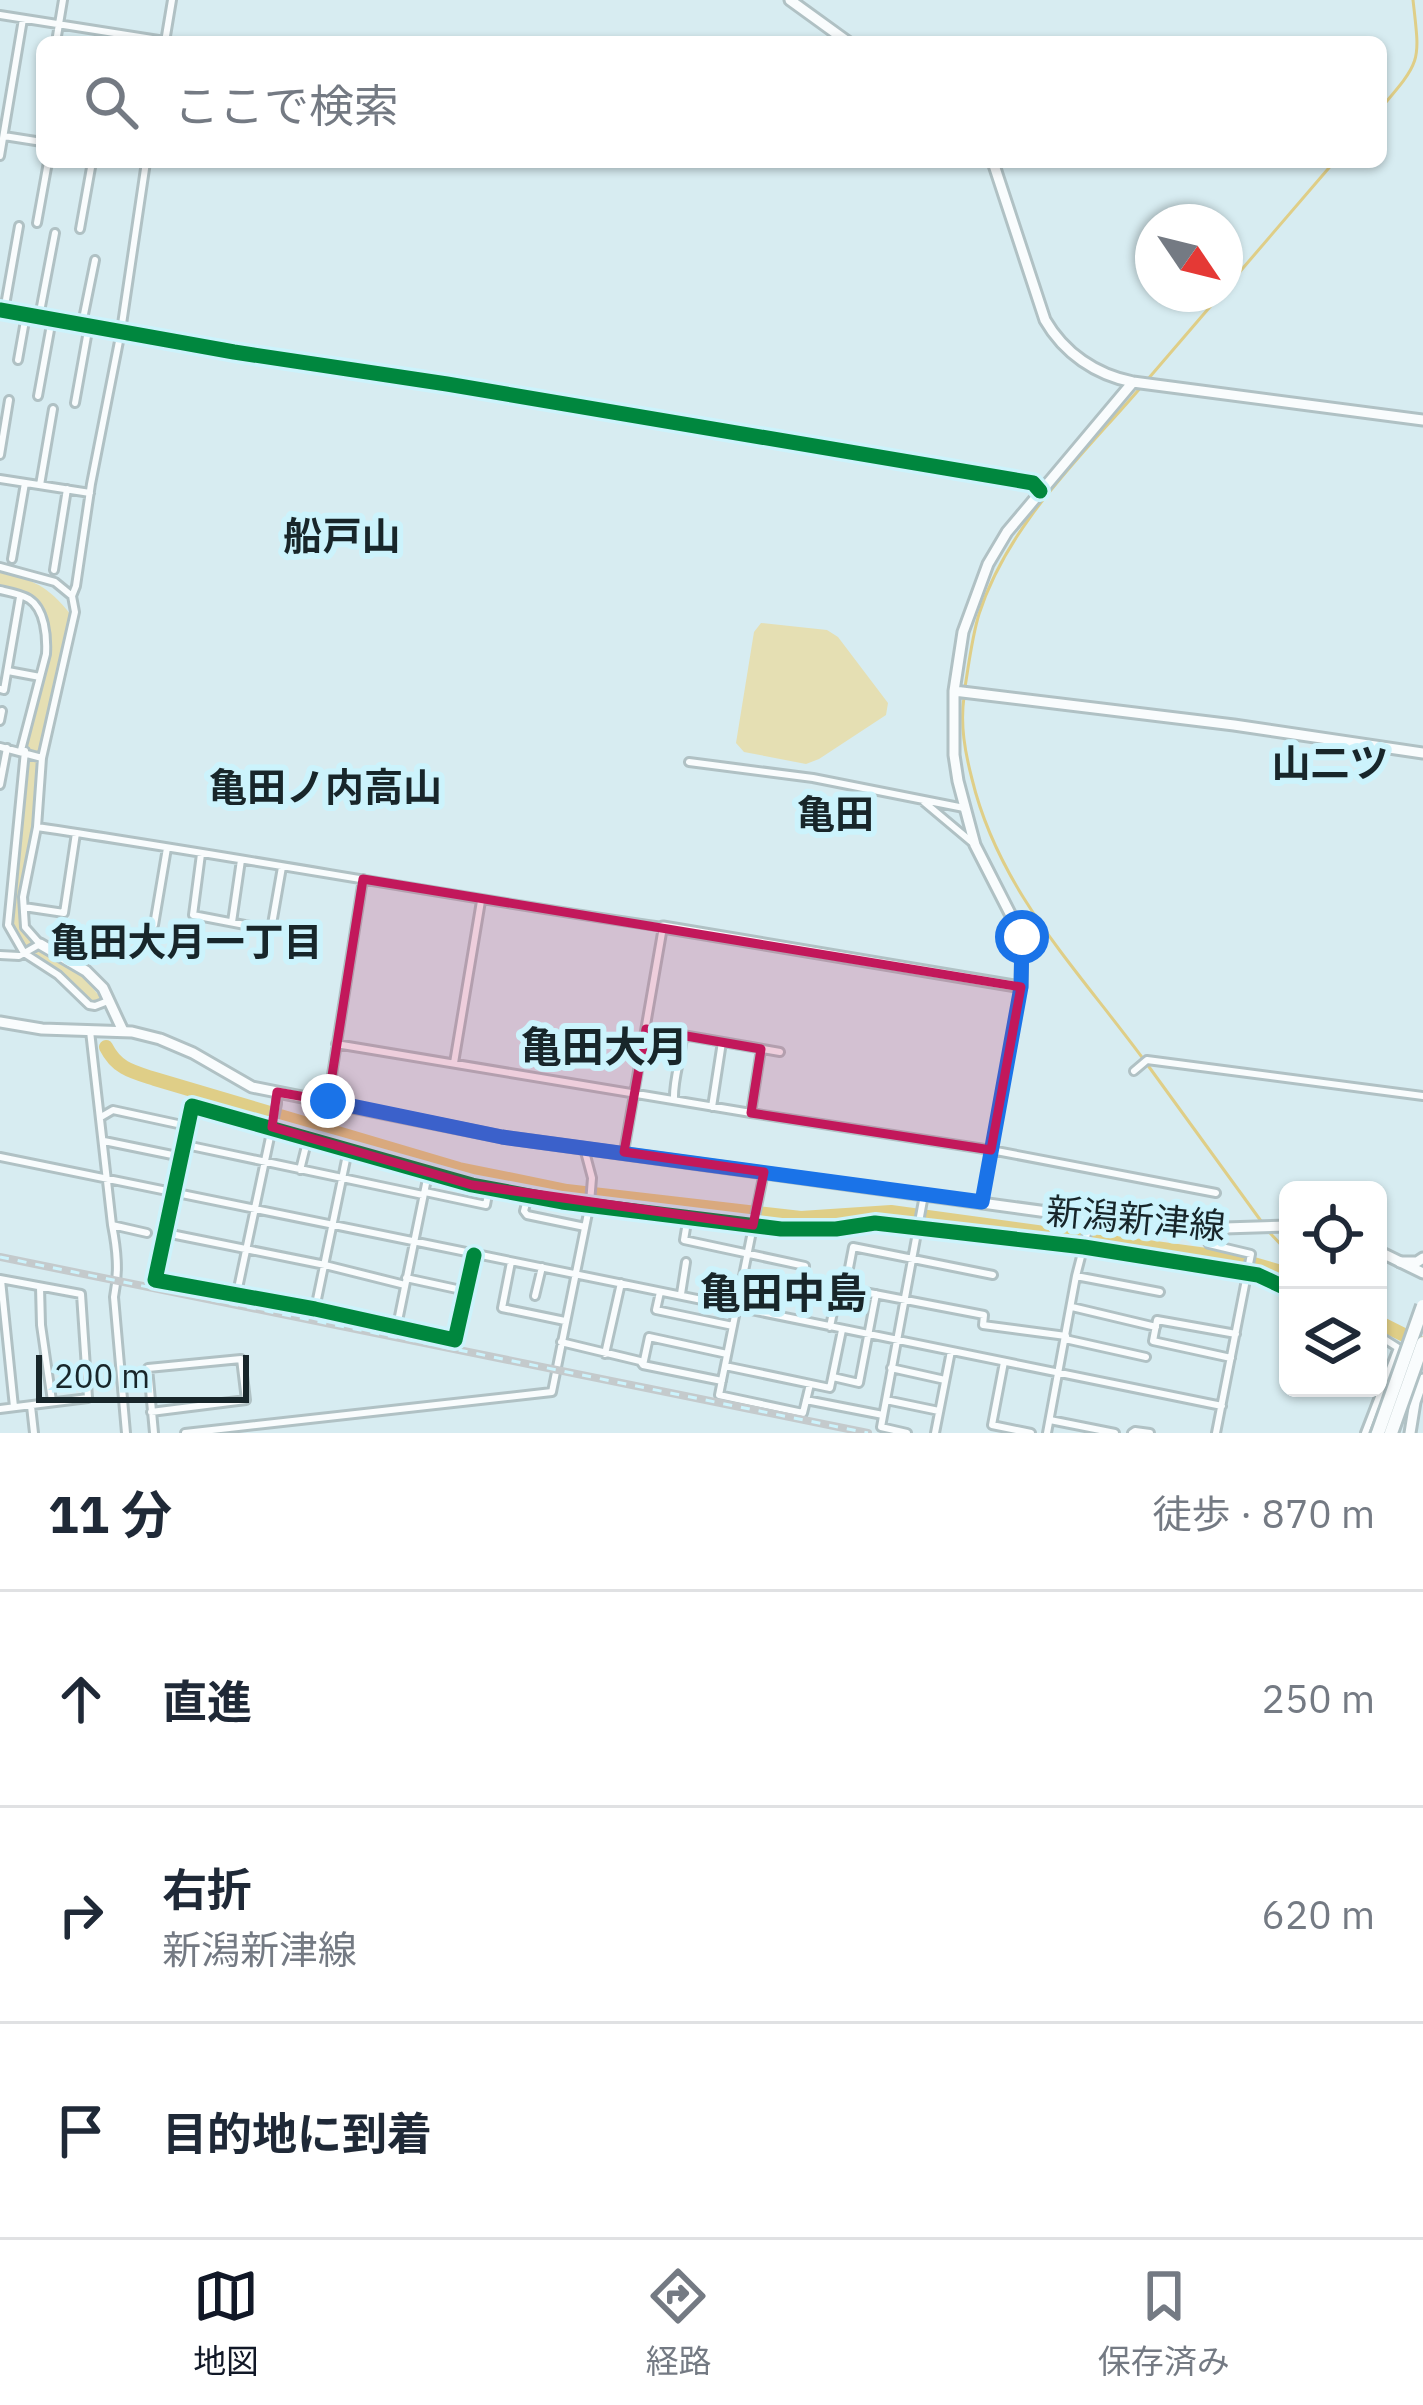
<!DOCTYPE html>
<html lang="ja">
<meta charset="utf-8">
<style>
:root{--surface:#fff;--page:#f2f2f3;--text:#1f2937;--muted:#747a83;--line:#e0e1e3;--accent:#111827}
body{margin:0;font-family:"IBM Plex Sans","Noto Sans JP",sans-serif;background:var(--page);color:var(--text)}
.controls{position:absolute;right:36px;bottom:36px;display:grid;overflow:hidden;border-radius:18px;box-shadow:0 3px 9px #0004}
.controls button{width:108px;height:108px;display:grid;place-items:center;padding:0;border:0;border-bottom:3px solid var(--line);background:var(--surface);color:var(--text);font:60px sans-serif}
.compass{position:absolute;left:1135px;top:204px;width:108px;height:108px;border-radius:50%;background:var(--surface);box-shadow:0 3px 9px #0004;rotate:125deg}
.scale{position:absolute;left:36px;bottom:30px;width:213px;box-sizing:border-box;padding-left:12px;border:6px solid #18262a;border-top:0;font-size:33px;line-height:42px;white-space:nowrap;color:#18262a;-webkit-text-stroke:9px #ccf3fc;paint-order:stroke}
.stop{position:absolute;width:36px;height:36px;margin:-27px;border:9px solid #1a73e8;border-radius:50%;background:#fff}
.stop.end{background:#1a73e8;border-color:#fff;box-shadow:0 3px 12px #0008}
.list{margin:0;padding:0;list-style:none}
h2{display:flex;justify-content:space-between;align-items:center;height:156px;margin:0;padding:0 48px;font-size:51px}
h2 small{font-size:39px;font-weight:400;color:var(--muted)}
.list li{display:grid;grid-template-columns:78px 1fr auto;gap:36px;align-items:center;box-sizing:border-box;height:216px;padding:0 48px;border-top:3px solid var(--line)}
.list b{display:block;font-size:45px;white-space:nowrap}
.list p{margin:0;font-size:39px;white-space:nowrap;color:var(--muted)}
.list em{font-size:39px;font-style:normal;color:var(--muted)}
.icon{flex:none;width:66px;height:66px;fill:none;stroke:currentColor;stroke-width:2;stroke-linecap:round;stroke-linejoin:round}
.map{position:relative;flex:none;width:1423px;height:1433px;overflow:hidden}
.search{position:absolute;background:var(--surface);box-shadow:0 3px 9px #0004;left:36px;right:36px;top:36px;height:132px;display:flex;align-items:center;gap:30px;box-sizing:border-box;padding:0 42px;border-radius:18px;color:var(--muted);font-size:45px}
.sheet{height:804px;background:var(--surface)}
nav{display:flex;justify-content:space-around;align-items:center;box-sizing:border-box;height:168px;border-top:3px solid var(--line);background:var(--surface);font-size:33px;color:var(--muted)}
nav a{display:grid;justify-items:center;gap:6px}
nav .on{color:var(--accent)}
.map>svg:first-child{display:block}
.green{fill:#e5dfb3}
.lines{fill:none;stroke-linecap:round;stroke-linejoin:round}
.stream{stroke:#dfce87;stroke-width:3}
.river{stroke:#dfce87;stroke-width:14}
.street-casing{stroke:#b0c1c4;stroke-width:12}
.secondary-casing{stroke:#b0c1c4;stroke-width:15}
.primary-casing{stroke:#b0c1c4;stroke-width:15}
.street{stroke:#f9fcfd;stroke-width:6}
.secondary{stroke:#f9fcfd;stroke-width:9}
.primary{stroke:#f9fcfd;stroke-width:9}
.rail-casing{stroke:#c4cacc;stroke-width:8}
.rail{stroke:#ccf3fc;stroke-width:3;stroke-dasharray:9;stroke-linecap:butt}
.highway-bridge-casing{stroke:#b0c1c4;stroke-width:18;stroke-linecap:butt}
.highway-bridge{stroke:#f9fcfd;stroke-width:12}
.cycleway-casing{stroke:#ccf3fc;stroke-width:22}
.cycleway{stroke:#00873e;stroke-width:15}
.route{stroke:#1a73e8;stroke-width:15}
.marked{fill:#c2185b;fill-opacity:0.2;stroke:#c2185b;stroke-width:9;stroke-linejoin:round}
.labels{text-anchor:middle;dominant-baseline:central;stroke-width:12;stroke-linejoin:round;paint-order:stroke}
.street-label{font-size:36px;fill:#18262a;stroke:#ccf3fc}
.neighbourhood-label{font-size:39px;font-weight:bold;fill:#18262a;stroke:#ccf3fc}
.quarter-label{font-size:42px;font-weight:bold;fill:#18262a;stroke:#ccf3fc}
</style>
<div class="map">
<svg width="1423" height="1433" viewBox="0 0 1423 1433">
<rect width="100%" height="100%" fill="#d7ecf1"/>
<path class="green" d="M0 571C41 583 49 587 76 621L63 672 21 894 23 928 42 948 82 976 102 999 95 1004 88 1002 60 973 24 948 10 924 30 760 26 742 50 648C49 607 36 597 0 586Z
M761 623 827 630 838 637 888 703 886 715 819 759 806 764 744 752 736 743 754 632Z"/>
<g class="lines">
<path class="stream" d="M1381 108C1422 60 1420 62 1413 0
M1225 289 1334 162
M1148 379 1221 294
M965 687C969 663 972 637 979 614 1008 524 1082 456 1142 386
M964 697C960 725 965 752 972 779 999 891 1078 970 1144 1060 1186 1117 1227 1175 1269 1232L1288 1252"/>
<path class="river" d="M106 1047C117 1069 133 1072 155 1079L459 1169 567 1191 801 1218 891 1212 1236 1259 1288 1274
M1378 1322 1422 1344"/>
<g class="street-casing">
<path id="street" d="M0 15 165 41
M56 42 63 0
M165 42 172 0
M4 136 42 142
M0 156 23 19
M37 223 48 162
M80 229 92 162
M0 310 234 352 447 384 1033 483 1040 491
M4 311 19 226
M39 317 55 233
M82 324 95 260
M18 360 26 315
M38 396 52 319
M75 403 89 325
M0 455 9 400
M0 479 90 493
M40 485 53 409
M12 559 25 483
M0 567 55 582 72 596
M54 570 67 489
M0 590C9 592 21 594 29 599 45 609 47 637 46 654L21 750
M8 671 40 677
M0 689 4 690 20 597
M0 721 2 711
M0 747 42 758
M25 751 8 925 24 953 58 975 89 1005 95 1006 108 1001
M689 762 813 778 964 808
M0 785 7 748
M924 802 974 844
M37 827C246 858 454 897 663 927L624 1152
M201 854 193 915 271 930 282 867
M24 907 64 913 76 833
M232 922 241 860
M154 925 167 848
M0 955 19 956 40 944 25 927 23 897 37 827 42 758 75 612 72 596 76 586 91 484 121 331 146 162
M648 1029 780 1052
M90 1031 112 1225C117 1250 119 1272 114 1297L126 1433
M336 1044 751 1113 991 1150 1216 1193
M454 1063 481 901
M1134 1071 1147 1060 1423 1096
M328 1100 363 879
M674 1100C673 1078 682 1057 683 1035
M712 1107 722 1042
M751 1113 761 1049
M101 1117 113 1110 187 1126
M104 1141 182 1157
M186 1145 423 1195
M0 1157C407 1239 814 1322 1222 1406
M300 1170 308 1138
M764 1172 719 1395 803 1413 810 1384
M425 1192 486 1205 489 1189
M528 1196 524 1211 527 1215 585 1227
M982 1202 1021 987
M688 1216 684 1240 805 1266 802 1279
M112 1225 147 1233
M1200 1230 1209 1244 1251 1254 1216 1433
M166 1233 325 1265 405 1285
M474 1255 455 1340 315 1309 155 1280 192 1106 472 1185 562 1202 781 1229H836L875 1223 1084 1247 1258 1275 1288 1289
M511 1262 502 1308 565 1321
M1076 1276 1160 1292
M406 1278 466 1291
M0 1279 81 1294 88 1398 0 1409
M1 1280 14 1407
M40 1287 41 1325 52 1401
M845 1289 853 1247 993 1275
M660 1292 656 1310 733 1326
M237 1293 277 1104V1092
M681 1294 686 1262
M535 1296 542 1267
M1072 1307 1156 1327
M315 1309 348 1150
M397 1326 428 1174
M830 1327 838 1287 984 1315 983 1325 1066 1336
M1378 1335 1400 1349
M1065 1339 1146 1357
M561 1342 640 1361 643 1365 722 1381
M605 1354 621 1283
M1231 1358 1153 1341 1157 1320 1236 1334
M1004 1362 992 1425 1031 1433
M643 1365 649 1337 727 1354
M725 1366 830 1388 842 1330
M891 1368 945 1380
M833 1377 859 1383 876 1294
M806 1400 883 1415
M886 1400 939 1411
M31 1406 34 1433
M151 1412 246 1400 241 1359 148 1368 154 1433
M1050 1420 1115 1433
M185 1433 552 1392 590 1203 592 1178 584 1148
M907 1433 881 1427 924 1195
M935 1433 951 1351
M1047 1433 1076 1276 1091 1218
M1132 1433 1135 1431 1150 1433
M1365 1433 1398 1348"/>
</g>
<g class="secondary-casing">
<path id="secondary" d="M790 0 848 42
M993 162 1045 320C1064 353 1096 375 1133 382L1423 420
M954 691 1234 725 1423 753
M663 927 1021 987 1022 937 975 845 958 781 954 755V691L963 632 988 564 1007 532 1133 382
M40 944 86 971 103 988 123 1031
M1400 1262H1417L1423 1258
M1410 1433 1415 1402 1423 1379"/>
</g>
<g class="primary-casing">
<path id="primary" d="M0 1022 42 1029 132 1032 160 1039 193 1053 252 1087 502 1137 1091 1218 1193 1229 1288 1226
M1378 1251 1423 1273"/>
</g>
<use href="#street" class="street"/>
<use href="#secondary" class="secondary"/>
<use href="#primary" class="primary"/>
<g class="rail-casing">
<path id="rail" d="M0 1257 868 1433"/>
</g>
<use href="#rail" class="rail"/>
<g class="highway-bridge-casing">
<path id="highway-bridge" d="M1378 1433 1423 1306
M1391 1433 1423 1343"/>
</g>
<use href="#highway-bridge" class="highway-bridge"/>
<g class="cycleway-casing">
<path id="cycleway" d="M0 310 234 352 447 384 1033 483 1040 491
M474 1255 455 1340 315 1309 155 1280 192 1106 472 1185 562 1202 781 1229H836L875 1223 1084 1247 1258 1275 1288 1289"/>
</g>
<use href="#cycleway" class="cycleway"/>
</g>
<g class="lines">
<path class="route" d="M328 1101 502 1137 982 1202 1021 987 1022 937"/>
</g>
<path class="marked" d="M363 879 1021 987 991 1150 751 1113 761 1049 646 1029 624 1152 764 1172 753 1225 472 1185 272 1127 277 1092 328 1101Z"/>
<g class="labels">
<g class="street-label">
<text transform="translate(1136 1218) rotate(5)">新潟新津線</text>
</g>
<g class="neighbourhood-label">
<text x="342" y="535">船戸山</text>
<text x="1330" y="762">山二ツ</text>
<text x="325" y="786">亀田ノ内高山</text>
<text x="835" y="813">亀田</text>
<text x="186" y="941">亀田大月一丁目</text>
</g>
<g class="quarter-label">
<text x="604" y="1046">亀田大月</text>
<text x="783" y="1292">亀田中島</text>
</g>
</g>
</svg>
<div class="controls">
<button><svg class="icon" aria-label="locate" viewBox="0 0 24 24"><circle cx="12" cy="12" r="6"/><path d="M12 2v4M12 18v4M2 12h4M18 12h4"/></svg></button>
<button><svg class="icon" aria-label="layers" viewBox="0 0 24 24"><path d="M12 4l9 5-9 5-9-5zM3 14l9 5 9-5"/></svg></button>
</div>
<svg class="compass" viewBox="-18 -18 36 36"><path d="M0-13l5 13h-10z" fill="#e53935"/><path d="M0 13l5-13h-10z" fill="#747a83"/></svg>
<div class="scale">200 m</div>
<div class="stop" style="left:1022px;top:937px"></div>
<div class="stop end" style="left:328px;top:1101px"></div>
<div class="search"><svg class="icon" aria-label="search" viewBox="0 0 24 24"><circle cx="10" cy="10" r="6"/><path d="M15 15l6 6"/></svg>ここで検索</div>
</div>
<section class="sheet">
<h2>11 分<small>徒歩 · 870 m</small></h2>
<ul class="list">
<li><svg class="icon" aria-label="ahead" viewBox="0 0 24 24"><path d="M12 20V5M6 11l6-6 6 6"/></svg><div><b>直進</b></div><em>250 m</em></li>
<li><svg class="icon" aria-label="right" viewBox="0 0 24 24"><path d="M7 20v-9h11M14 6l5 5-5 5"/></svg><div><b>右折</b><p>新潟新津線</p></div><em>620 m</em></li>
<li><svg class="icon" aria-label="arrive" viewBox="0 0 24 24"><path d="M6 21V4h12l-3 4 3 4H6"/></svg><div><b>目的地に到着</b></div></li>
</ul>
</section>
<nav>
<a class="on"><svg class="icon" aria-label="map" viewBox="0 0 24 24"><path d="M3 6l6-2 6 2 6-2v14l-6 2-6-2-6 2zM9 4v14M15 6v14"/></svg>地図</a>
<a><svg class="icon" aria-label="directions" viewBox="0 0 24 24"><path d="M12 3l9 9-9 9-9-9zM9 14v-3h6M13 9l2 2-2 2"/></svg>経路</a>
<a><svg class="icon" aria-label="saved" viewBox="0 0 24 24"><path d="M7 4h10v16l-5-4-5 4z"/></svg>保存済み</a>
</nav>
